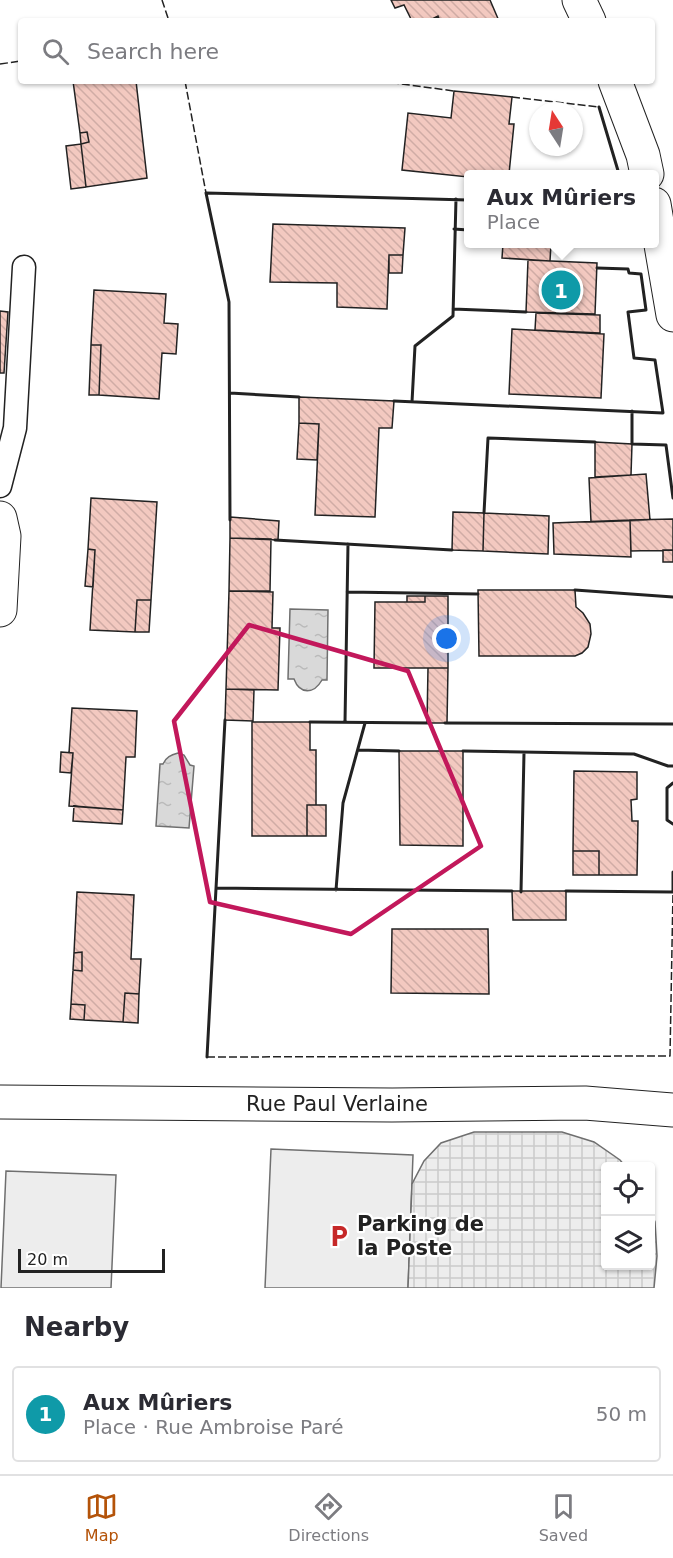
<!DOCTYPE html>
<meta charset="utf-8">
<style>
:root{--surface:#fff;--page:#f2f2f3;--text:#2b2b33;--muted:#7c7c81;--line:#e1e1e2;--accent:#b45309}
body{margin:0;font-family:"DejaVu Sans",sans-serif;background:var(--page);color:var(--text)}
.controls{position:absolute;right:18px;bottom:18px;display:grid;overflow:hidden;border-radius:6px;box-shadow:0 2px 4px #0004}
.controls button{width:54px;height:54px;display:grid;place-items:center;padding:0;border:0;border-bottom:2px solid var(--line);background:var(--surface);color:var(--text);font:30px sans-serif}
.compass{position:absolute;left:529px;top:102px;width:54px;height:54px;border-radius:50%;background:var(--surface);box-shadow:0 2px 4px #0004;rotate:348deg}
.scale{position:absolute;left:18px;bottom:15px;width:147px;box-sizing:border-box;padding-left:6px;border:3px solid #222;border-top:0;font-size:16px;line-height:21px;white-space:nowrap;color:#222;-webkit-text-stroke:4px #fff;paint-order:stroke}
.you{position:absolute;left:447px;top:639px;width:21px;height:21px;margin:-15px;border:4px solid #fff;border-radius:50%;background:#1a73e8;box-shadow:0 0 0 9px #1a73e833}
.badge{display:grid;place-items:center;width:39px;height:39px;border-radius:50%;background:var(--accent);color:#fff;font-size:20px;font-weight:700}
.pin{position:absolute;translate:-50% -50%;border:3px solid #fff;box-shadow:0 2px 6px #0006}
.popup{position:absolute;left:464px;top:170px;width:195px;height:78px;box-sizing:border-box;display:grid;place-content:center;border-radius:6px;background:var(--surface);filter:drop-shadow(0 2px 4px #0005);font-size:20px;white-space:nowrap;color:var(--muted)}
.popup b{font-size:22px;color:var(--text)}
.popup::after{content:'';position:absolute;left:50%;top:100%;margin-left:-12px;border:12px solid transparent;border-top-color:var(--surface)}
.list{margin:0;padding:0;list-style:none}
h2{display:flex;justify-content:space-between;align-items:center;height:78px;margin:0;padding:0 24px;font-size:26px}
h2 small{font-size:20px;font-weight:400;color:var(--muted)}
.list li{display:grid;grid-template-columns:39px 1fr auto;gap:18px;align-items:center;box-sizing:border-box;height:96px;margin:0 12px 12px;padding:0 12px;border:2px solid var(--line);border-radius:6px}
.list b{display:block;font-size:22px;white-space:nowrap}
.list p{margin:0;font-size:20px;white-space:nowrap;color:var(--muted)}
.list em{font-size:20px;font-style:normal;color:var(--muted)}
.icon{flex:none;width:33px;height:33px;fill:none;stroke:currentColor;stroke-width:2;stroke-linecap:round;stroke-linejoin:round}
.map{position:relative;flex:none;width:673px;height:1288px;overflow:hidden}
.search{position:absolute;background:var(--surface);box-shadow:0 2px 4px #0004;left:18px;right:18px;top:18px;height:66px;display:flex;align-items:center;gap:15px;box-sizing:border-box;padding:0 21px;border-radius:6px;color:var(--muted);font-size:22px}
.sheet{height:186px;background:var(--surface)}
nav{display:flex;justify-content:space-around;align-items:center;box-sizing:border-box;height:84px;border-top:2px solid var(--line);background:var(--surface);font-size:16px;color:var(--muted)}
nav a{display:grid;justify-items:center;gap:3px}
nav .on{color:var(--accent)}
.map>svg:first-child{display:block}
.parking{fill:#ededed;stroke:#6f6f6f;stroke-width:1.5}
.plaza{fill:url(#plaza-grid);stroke:#6f6f6f;stroke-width:1.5}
.water{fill:url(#water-ripples);stroke:#6f6f6f;stroke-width:1.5}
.building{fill:url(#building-back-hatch);stroke:#222;stroke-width:1.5}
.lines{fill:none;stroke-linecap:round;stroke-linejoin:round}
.lane-casing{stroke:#222;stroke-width:25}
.street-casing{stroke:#222;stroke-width:35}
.lane{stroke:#fff;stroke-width:22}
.street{stroke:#fff;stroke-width:33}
.fence{stroke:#222;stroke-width:1.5;stroke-dasharray:8 3;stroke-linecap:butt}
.wall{stroke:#222;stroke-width:3}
.marked{fill:none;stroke:#c2185b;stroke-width:4.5;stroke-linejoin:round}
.labels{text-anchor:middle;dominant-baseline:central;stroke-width:4.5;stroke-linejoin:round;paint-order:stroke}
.street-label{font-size:21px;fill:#222;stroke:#fff}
.poi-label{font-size:21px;font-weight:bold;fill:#222;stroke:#fff;text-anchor:start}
</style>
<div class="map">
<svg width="673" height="1288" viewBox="0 0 673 1288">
<defs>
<pattern id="plaza-grid" width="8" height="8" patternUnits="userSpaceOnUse" patternTransform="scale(1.5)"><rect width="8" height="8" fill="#ededed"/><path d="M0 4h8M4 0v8" fill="none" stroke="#cbcbcb"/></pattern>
<pattern id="water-ripples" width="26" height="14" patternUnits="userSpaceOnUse" patternTransform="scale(1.5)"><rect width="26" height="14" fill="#d9d9d9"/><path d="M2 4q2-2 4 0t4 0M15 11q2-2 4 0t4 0" fill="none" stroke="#bababa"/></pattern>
<pattern id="building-back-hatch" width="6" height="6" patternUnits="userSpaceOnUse" patternTransform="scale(1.5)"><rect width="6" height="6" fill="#f3c9c0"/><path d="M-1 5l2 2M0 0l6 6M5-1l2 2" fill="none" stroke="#d0aca5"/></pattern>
</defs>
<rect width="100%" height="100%" fill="#fff"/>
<path class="parking" d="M271 1149 413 1155 408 1288H265Z
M6 1171 116 1175 111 1288H1Z"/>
<path class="plaza" d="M474 1132H562L594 1142 620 1160 625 1166H606V1266H650L651 1212 655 1222 657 1256 654 1288H408L412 1184 424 1161 441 1143Z"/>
<path class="water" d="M290 609 328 610 327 680H322C314 694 300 695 294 679H288Z
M178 753 184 755 190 765 194 766 189 828 156 826 160 764H163C166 757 171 755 178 753Z"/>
<path class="building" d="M391 0H490L499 21H440L438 16 428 21H412L404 5 395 8Z
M73 81H136L147 178 86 187 81 144 89 142 87 132 80 133Z
M454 91 512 97 509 124H514L509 174H468V177L402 170 408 113 451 118Z
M87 132 89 142 81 144 80 133Z
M81 144 86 187 71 189 66 146Z
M273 224 405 228 403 255H389L387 309 337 307V283L270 282Z
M503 244H551L550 261 502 258Z
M389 255H403L402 273H389Z
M528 260 597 263 595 314 526 312Z
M94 290 166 294 164 323 178 324 176 354 162 353 159 399 99 395 101 345H91Z
M0 311 8 312 4 373H0Z
M536 313 600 315V333L535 330Z
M512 329 604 334 601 398 509 394Z
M91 345H101L99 395H89Z
M299 397 394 401 392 428H379L375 517 315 515 319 424 299 423Z
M299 423 319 424 317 460 297 459Z
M595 442 632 444 631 475 595 477Z
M646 474 650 520 591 522 589 478Z
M91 498 157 502 151 600H137L135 632 90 630 95 550 88 549Z
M453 512 484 513 483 551 452 550Z
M484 513 549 516 548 554 483 551Z
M230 517 279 521 278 540 230 538Z
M673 519V550L631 551 630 520Z
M630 520 631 557 554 554 553 523Z
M230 538 271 539 270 591H229Z
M88 549 95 550 93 587 85 586Z
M663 550H673V562H663Z
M478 590H575L576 607 583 613 590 624 591 634 588 647 582 653 575 656H479Z
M229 591 273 592 272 628H280L278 690 226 689Z
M407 596H425V602H407Z
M425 596H448V668H374L375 602H425Z
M137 600H151L149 632H135Z
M428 668H448L447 723H427Z
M226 689 254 690 253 721 225 720Z
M72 708 137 711 135 757H126L123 810 69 806 73 753H69Z
M252 722H310V750H316V805H307V836H252Z
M399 751H463V846L400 845Z
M61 752 73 753 71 773 60 772Z
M574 771 637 772V799L631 800 632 821H638L637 875H599V851H573Z
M307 805H326V836H307Z
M74 806 123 810 122 824 73 821Z
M573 851H599V875H573Z
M512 891H566V920H513Z
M77 892 134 895 131 959H141L139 994 125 993 123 1022 84 1020 85 1005 71 1004 73 970 82 971V952L74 953Z
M392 929H488L489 994 391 993Z
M82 952V971L73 970 74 953Z
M125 993 139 994 138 1023 123 1022Z
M71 1004 85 1005 84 1020 70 1019Z"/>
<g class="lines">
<g class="lane-casing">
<path id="lane" d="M0 486 15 428 24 267"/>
</g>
<g class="street-casing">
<path id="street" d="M579 0 589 21
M615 81 643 155 647 174
M654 204 673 315
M0 518 4 536 0 610
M0 1102 392 1105 585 1103 673 1110"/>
</g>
<use href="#lane" class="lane"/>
<use href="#street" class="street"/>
<path class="fence" d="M162 0 169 21
M0 64 21 61
M185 81 206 193
M380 81 454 91
M512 97 599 107
M207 1057 670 1056 673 892"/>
<path class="wall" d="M599 107 619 174
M454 229 468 230
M453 309 526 312
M230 393 299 397
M394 401 663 413 655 360 634 358 628 312 646 310 641 274 629 273 628 269 597 268
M412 402 415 346 453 316 456 199
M632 411V444L666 445 673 498
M484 513 488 438 595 442
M230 520 229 302 206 193 468 200
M275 540 452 550
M575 590 673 597
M347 592 478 594
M310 722 430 723
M345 722 348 544
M445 723 673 724
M358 750 399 751
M463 751 634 754 668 766H673
M673 783 667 788V820L673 824
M216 888 512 891
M336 890 343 803 365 723
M566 891 673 892V872
M521 892 524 753
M207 1057 225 720"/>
</g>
<path class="marked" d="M249 625 408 671 481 846 351 934 210 902 174 721Z"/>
<defs>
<g id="parking-bare" transform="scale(1.8)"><path d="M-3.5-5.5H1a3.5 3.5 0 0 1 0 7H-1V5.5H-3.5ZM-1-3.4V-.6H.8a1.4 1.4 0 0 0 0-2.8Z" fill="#c62828" stroke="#fff" stroke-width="2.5" paint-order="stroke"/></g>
</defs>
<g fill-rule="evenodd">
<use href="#parking-bare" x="339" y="1236"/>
</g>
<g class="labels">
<g class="street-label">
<text x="337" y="1104">Rue Paul Verlaine</text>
</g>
<g class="poi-label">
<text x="357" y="1224">Parking de<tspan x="357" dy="24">la Poste</tspan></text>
</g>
</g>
</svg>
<div class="controls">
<button><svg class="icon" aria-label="locate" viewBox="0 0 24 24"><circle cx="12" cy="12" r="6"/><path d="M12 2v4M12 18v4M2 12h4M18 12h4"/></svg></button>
<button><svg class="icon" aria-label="layers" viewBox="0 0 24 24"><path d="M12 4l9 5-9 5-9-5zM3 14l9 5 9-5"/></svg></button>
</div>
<svg class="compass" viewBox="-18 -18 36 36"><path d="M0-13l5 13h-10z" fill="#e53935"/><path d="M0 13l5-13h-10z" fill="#7c7c81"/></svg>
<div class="scale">20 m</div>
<div class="you"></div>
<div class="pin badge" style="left:561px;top:290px;background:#0f9aa8">1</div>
<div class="popup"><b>Aux Mûriers</b>Place</div>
<div class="search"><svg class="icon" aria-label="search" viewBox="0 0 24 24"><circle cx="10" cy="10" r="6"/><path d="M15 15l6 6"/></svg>Search here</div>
</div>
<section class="sheet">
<h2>Nearby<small></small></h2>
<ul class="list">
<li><span class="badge" style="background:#0f9aa8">1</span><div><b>Aux Mûriers</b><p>Place · Rue Ambroise Paré</p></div><em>50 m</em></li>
</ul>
</section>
<nav>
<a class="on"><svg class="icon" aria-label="map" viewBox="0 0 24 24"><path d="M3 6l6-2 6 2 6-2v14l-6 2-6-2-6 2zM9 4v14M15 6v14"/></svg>Map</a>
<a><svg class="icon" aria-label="directions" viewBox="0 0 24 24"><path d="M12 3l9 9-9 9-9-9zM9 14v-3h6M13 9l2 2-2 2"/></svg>Directions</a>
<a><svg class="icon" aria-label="saved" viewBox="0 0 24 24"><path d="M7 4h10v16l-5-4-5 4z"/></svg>Saved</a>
</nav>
